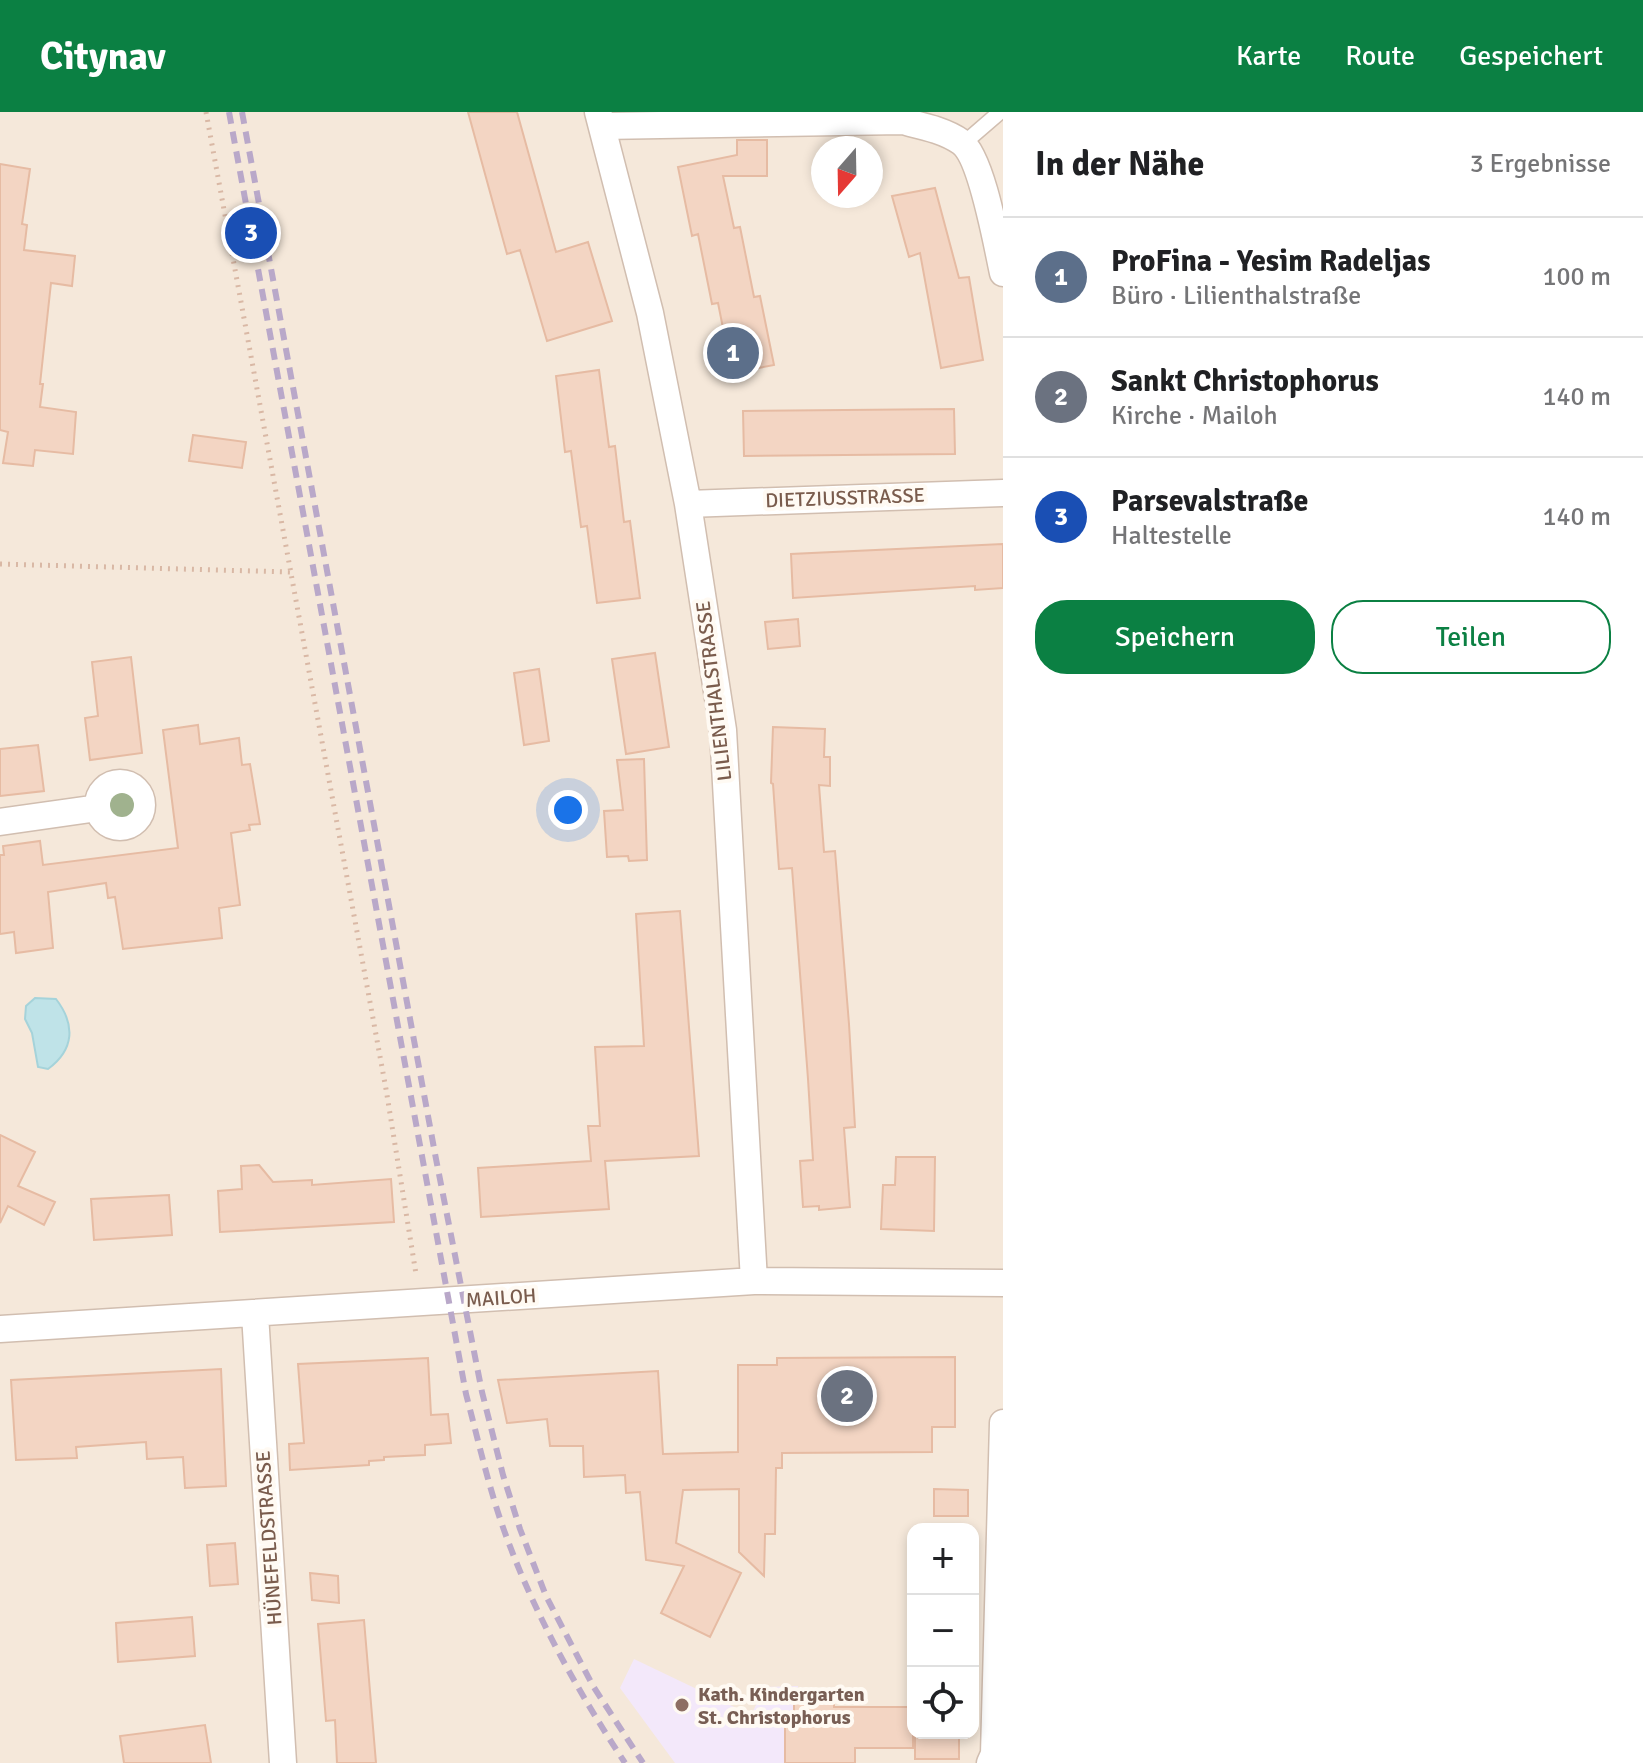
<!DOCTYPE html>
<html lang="de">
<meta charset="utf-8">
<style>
:root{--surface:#fff;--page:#f2f2f2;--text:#202124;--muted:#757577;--line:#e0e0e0;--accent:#0b8043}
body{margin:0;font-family:Signika,sans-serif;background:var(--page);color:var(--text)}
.controls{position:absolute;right:24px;bottom:24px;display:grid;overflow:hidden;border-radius:16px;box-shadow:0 4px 12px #0003}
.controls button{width:72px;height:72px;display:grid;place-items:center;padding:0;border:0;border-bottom:2px solid var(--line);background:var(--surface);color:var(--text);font:40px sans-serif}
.compass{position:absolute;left:811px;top:24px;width:72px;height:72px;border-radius:50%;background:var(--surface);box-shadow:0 4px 12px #0003;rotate:200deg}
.you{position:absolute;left:568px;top:698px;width:28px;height:28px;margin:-20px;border:6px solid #fff;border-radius:50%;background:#1a73e8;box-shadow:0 0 0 12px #1a73e833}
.badge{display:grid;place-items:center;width:52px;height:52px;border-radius:50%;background:var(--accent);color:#fff;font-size:26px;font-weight:700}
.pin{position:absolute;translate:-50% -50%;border:4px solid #fff;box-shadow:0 2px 8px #0006}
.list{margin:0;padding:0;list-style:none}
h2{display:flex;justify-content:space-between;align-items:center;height:104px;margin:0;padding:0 32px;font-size:34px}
h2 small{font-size:26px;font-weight:400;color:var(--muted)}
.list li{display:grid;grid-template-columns:52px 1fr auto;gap:24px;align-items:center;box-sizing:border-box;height:120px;padding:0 32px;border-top:2px solid var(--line)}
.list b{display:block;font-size:30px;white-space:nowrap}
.list p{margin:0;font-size:26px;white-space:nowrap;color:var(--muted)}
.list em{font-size:26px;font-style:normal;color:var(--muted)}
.actions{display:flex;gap:16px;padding:24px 32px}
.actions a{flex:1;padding:18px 0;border:2px solid var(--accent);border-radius:32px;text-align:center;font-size:28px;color:var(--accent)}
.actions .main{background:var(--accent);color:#fff}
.icon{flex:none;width:44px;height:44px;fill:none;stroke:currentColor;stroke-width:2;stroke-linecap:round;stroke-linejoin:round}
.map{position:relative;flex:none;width:1003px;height:1651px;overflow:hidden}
header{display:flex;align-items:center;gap:48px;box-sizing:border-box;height:112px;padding:0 40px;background:var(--accent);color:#fff}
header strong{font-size:38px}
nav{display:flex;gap:44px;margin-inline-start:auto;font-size:28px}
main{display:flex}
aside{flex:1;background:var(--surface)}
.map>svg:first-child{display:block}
.residential{fill:#f5e8da;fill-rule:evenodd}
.education{fill:#f3e8fa}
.water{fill:#bfe3e8;stroke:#a5d3da;stroke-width:2}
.building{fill:#f3d5c3;stroke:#e6bba3;stroke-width:2}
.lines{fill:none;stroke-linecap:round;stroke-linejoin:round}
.service-casing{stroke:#d1beb0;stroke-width:17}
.minor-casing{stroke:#d1beb0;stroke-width:29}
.path{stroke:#d9b8a5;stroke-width:5;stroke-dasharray:2 6;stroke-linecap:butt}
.service{stroke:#fff;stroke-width:14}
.minor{stroke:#fff;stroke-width:26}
.rail{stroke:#b9a8c9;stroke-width:6;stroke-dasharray:12 8;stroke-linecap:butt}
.tree{fill:#a0b28e}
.education-dot{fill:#8d6e63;stroke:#fffaf3;stroke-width:3}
.labels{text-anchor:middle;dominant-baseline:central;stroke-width:8;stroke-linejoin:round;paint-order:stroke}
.street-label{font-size:20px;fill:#7a5c4d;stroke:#fffaf3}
.education-label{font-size:20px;font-weight:bold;fill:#785e54;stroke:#fffaf3;text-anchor:start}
</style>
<header>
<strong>Citynav</strong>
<nav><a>Karte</a><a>Route</a><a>Gespeichert</a></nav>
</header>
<main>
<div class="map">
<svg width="1003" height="1651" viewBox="0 0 1003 1651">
<rect width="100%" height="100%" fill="#fdf6ec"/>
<path class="residential" d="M0 0H1003V1651H0ZM823 36H871V84H823ZM913 1417H973V1621H913Z"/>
<path class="education" d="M634 1547 751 1603 765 1575 798 1574V1584L834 1583V1603L855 1636V1651H675L620 1576Z"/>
<path class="water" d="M35 886 56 887C76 913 74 938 48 957L38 955 32 921 25 907 26 894Z"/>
<path class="building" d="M468 0H517L556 140 588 130 612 209 547 229 520 138 507 142Z
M737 28H767V64H723L734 116 740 115 754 185 760 184 774 253 732 261 718 191 712 192 698 122 692 124 678 55 737 43Z
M0 52 30 57 22 112 27 113 24 138 75 144 72 174 51 171 40 272H43L40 295 76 300 73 342 35 338 33 354 3 351 8 320 0 318Z
M935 76 959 166 969 165 983 248 941 256 920 141 909 145 892 84Z
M599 258 609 335 615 334 624 410 630 409 640 486 597 491 587 414 581 415 571 339 565 340 556 264Z
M954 297 955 342 744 344 743 299Z
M193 323 246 330 242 356 189 349Z
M1003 432V476L975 478V474L793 486 791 442Z
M798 507 800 534 768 537 765 510Z
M655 541 669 635 626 642 612 547Z
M131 545 142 641 90 648 85 606 98 604 92 550Z
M539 557 549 629 524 633 514 561Z
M198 613 200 632 239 626 242 653 250 652 260 712 249 713 250 718 231 721 240 793 219 796 222 826 123 837 115 785 108 786 106 771 48 780 53 836 16 841 14 820 0 822V743H4L3 734 40 729 43 753 178 736 163 618Z
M773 615 825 617 824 645H830V674L819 673 824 740 835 739 849 912 855 1015 844 1016 850 1095 819 1098V1094L803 1095 800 1049 813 1048 808 967 792 756 779 757 773 672 771 671Z
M38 633 44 679 0 684V637Z
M644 647 647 748 629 749 628 744 607 745 604 699 623 698 617 648Z
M680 799 699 1044 605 1049 609 1097 481 1105 478 1056 591 1049 588 1014H600L595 935 644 934 636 802Z
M0 1023 35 1040 18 1074 55 1090 44 1113 8 1094 0 1111Z
M896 1045H935L934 1119 881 1117 883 1073H895Z
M259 1053 273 1070 312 1068V1073L391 1067 394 1110 220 1120 218 1079 242 1077 241 1054Z
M169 1083 172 1123 94 1128 91 1087Z
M955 1245V1315H932V1340L782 1341V1356H776L775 1422H765L764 1464 739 1440V1377L683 1378 676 1431 741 1461 710 1525 661 1501 684 1454 646 1448 640 1380 626 1381 625 1363 584 1365 583 1334H550L547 1307 507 1311 498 1268 658 1259 663 1342 738 1340V1253H777V1246Z
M428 1246 431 1303 448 1302 451 1331 425 1333V1343L384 1345V1348L369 1349V1353L290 1358 289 1332 304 1331 298 1252Z
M221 1257 226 1374 185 1376 183 1345 147 1347 146 1330 76 1335 77 1346 16 1348 11 1268Z
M934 1377 968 1378V1404H934Z
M235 1431 238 1472 210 1474 207 1433Z
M310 1461 338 1464 339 1491 312 1488Z
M192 1505 195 1544 118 1550 116 1511Z
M364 1508 376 1651H337L335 1608 326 1609 318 1512Z
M834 1583V1595H913V1636H855V1651H785V1604H794V1584Z
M205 1613 211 1651H124L120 1624Z
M915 1621H959V1647H915Z"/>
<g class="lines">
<g class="service-casing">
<path id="service" d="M963 32 1000 0"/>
</g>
<g class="minor-casing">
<path id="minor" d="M598 0 650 201 688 392 723 618 754 1169
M602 14 902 9C922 14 944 18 961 30 982 45 997 134 1003 161
M688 392 1003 381
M98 693a22 22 0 1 1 44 0a22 22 0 1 1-44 0Z
M0 710 98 696
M255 1202 283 1651
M0 1217 754 1169 1003 1171
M990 1651 994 1642 1003 1311"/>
</g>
<path class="path" d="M206 0 386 977 416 1162
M0 452 290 460
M910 1496 913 1460"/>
<use href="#service" class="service"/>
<use href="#minor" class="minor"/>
<path class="rail" d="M229 0 466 1282C479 1331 490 1382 508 1429 538 1509 579 1581 625 1651
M242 0 436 1047 482 1280 503 1363 520 1417 546 1484 593 1574 643 1651"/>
</g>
<circle class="tree" cx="122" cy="693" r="12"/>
<circle class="education-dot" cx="682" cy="1593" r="8"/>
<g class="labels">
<g class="street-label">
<text transform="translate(845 386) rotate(-2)">DIETZIUSSTRASSE</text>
<text transform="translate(714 579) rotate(-97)">LILIENTHALSTRASSE</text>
<text transform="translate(501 1186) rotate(-4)">MAILOH</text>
<text transform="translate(269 1426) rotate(-94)">HÜNEFELDSTRASSE</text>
</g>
<g class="education-label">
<text x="698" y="1582">Kath. Kindergarten<tspan x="698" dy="23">St. Christophorus</tspan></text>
</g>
</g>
</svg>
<div class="controls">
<button>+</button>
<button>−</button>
<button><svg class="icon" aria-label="locate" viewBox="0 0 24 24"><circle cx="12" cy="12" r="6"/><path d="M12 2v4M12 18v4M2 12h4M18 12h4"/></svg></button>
</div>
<svg class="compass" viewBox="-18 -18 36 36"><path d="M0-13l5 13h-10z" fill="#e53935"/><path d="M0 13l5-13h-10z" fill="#757577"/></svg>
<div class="you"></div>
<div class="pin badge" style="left:733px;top:241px;background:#5c6f8a">1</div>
<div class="pin badge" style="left:847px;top:1284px;background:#6b7280">2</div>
<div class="pin badge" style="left:251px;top:121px;background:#1a4fb4">3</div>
</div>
<aside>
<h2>In der Nähe<small>3 Ergebnisse</small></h2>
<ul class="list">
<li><span class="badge" style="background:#5c6f8a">1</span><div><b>ProFina - Yesim Radeljas</b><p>Büro · Lilienthalstraße</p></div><em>100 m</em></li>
<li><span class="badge" style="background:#6b7280">2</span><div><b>Sankt Christophorus</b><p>Kirche · Mailoh</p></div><em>140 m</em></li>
<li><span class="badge" style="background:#1a4fb4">3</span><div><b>Parsevalstraße</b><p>Haltestelle</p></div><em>140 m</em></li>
</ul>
<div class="actions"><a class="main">Speichern</a><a>Teilen</a></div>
</aside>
</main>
